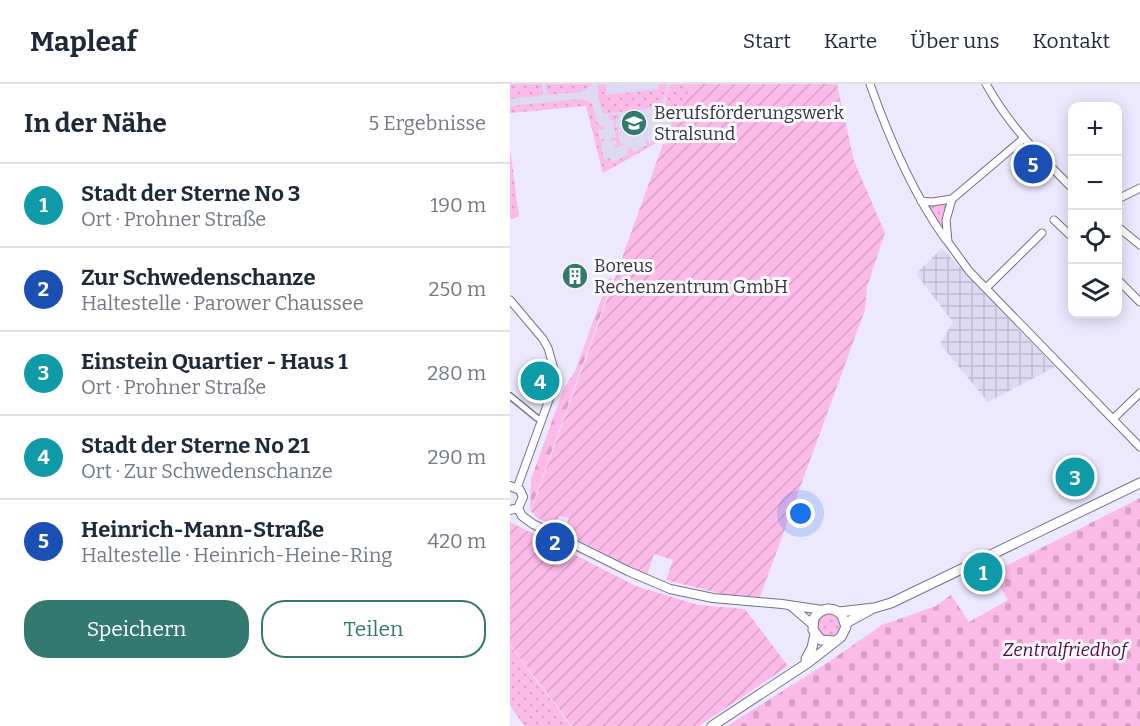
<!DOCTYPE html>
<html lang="de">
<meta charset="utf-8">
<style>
:root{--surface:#fff;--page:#f6f6f7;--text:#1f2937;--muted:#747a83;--line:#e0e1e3;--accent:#33796f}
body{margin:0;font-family:Bitter,serif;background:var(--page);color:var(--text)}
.controls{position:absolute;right:18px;top:18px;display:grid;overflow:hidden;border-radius:12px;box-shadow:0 3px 15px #0003}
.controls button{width:54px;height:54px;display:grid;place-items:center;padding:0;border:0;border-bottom:2px solid var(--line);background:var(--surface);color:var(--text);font:30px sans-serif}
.you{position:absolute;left:291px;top:430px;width:21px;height:21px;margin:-15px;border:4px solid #fff;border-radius:50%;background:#1a73e8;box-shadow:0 0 0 9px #1a73e833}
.badge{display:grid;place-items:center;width:39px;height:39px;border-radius:50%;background:var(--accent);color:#fff;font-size:20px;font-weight:700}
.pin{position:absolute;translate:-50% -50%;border:3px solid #fff;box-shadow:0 2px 6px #0006}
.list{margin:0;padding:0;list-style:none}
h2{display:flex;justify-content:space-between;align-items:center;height:78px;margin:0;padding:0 24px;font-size:26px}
h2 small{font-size:20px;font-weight:400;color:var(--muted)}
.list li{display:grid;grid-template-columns:39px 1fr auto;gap:18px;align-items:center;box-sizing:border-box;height:84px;padding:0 24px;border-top:2px solid var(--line)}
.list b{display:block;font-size:22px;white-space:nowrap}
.list p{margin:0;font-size:20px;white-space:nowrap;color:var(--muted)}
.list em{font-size:20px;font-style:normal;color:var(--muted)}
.actions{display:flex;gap:12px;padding:18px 24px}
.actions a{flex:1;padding:14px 0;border:2px solid var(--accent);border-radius:24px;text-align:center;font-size:21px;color:var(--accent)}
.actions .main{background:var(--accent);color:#fff}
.icon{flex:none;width:33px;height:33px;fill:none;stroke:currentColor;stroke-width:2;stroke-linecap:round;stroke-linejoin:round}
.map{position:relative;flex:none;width:630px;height:642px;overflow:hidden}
header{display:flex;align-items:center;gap:36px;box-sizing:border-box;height:84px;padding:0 30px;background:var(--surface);border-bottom:2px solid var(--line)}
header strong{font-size:28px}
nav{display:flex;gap:33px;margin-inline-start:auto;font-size:21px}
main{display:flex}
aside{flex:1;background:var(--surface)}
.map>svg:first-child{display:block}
.built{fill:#dedaf4}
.industrial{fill:url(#industrial-grid)}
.grass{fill:url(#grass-dots)}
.forest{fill:url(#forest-firs)}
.cemetery{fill:url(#cemetery-stones)}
.garden{fill:url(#garden-furrows)}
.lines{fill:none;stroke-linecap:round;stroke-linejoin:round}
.pedestrian-casing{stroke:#757188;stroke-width:8}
.minor-casing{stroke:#757188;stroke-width:9}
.tertiary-casing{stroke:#757188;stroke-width:10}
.secondary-casing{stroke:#757188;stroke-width:11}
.pedestrian{stroke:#fff;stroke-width:5}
.minor{stroke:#fff;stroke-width:7}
.tertiary{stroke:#fff;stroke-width:8}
.secondary{stroke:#fff;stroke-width:9}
.labels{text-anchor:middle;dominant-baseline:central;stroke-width:6;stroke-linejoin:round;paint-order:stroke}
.poi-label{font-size:18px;fill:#36343e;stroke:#f9f8fd;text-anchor:start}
.park-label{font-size:18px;font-style:italic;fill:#510945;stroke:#f9f8fd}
</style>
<header>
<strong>Mapleaf</strong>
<nav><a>Start</a><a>Karte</a><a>Über uns</a><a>Kontakt</a></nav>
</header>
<main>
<aside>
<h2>In der Nähe<small>5 Ergebnisse</small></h2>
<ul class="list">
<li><span class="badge" style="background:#0f9aa8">1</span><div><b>Stadt der Sterne No 3</b><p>Ort · Prohner Straße</p></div><em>190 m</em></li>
<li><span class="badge" style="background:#1a4fb4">2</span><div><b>Zur Schwedenschanze</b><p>Haltestelle · Parower Chaussee</p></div><em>250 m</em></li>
<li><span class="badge" style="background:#0f9aa8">3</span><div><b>Einstein Quartier - Haus 1</b><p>Ort · Prohner Straße</p></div><em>280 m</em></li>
<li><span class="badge" style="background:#0f9aa8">4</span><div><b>Stadt der Sterne No 21</b><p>Ort · Zur Schwedenschanze</p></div><em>290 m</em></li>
<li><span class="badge" style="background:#1a4fb4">5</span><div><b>Heinrich-Mann-Straße</b><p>Haltestelle · Heinrich-Heine-Ring</p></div><em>420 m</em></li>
</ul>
<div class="actions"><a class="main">Speichern</a><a>Teilen</a></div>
</aside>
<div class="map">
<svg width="630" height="642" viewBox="0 0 630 642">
<defs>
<pattern id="industrial-grid" width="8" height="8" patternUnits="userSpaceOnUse" patternTransform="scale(1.5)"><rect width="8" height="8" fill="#dedaf4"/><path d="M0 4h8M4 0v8" fill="none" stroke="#bfbcd2"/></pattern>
<pattern id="grass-dots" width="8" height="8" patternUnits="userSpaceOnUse" patternTransform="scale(1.5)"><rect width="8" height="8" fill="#fcbae9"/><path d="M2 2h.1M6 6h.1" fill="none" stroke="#d9a0c9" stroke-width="1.8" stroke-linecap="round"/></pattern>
<pattern id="forest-firs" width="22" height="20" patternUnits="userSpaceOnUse" patternTransform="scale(1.5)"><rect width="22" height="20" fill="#fcbae9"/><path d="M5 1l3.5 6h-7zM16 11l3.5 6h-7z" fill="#d9a0c9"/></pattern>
<pattern id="cemetery-stones" width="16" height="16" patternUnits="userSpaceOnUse" patternTransform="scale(1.5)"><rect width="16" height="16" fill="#fcbae9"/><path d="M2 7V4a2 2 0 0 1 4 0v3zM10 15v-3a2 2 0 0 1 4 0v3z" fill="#d9a0c9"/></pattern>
<pattern id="garden-furrows" width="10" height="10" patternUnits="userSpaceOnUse" patternTransform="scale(1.5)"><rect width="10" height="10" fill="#fcbae9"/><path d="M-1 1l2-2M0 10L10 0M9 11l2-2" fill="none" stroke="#d9a0c9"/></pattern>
</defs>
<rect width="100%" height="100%" fill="#ece9fe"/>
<path class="built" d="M0 0H181L164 49 93 89 76 22 0 29Z"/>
<path class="industrial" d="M432 164 464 199 545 283 478 318 430 260 443 238 406 190Z"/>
<path class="grass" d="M0 0H32L33 9 30 12 0 15Z
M35 0H84L71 8 38 11Z
M88 0H96L97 11 149 5V0H157L152 23 93 30 88 13Z
M161 0H181L164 49 93 89 76 22 0 29V22L69 15 79 17 83 22 87 39 93 42 94 44 88 46 90 55 95 54V56L91 58 94 76 100 74 102 79 119 70 117 66 121 63 124 68 137 61 135 56 137 55 139 59 162 47 161 26H156V11Z
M108 30 109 35 106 36V43L113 44 108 45 110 59 115 60 106 64 103 62 107 61 106 56 100 57V54L106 53 103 36H100L99 31Z
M0 64 9 133 0 135Z
M438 120 434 149 418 121 424 122Z
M307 541a12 12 0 1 1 24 0a12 12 0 1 1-24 0Z
M0 562 61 642H14L0 621Z"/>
<path class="forest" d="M99 194 103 196 20 428 21 395 54 304 65 287Z"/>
<path class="cemetery" d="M630 414V642H217L317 579 372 541 426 522 441 511 459 538 498 516 482 489Z"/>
<path class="garden" d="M181 0H327L344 77 375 149 357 203 355 226 250 513 212 510 156 496 163 476 144 470 137 491 54 449 59 434 49 432 46 443 27 434 21 427 153 60 160 58Z
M0 438 126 502 188 521 235 525 278 582 189 642H62L0 561Z"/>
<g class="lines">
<g class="pedestrian-casing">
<path id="pedestrian" d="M0 312 27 334"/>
</g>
<g class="minor-casing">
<path id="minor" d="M360 0C379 54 403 110 436 156
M476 0C501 44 527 69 562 104
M513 55 442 115 436 136 438 158 459 187 630 363
M608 115 630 104
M411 117 422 118 442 115
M544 136 562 153
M608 143 630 161
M608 196 630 218
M476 204 532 149
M0 216 33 255 38 264 44 285 40 313 7 404
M603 335 630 309"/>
</g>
<g class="tertiary-casing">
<path id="tertiary" d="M0 402 10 406 13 413 8 424 0 426
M8 424 12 432 23 440 118 487 160 505 203 514 272 520 312 526
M281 522 303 541"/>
</g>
<g class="secondary-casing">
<path id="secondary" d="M329 528 364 524 381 519 630 399
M336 539 360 526
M296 575 302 564 305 550
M202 642 299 578 331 553 336 543 332 531C323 522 312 523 304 534L303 546 311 556 324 557"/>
</g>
<use href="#pedestrian" class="pedestrian"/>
<use href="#minor" class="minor"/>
<use href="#tertiary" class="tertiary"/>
<use href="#secondary" class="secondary"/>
</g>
<defs>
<g id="school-disc" transform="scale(1.35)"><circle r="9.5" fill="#33796f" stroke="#f9f8fd"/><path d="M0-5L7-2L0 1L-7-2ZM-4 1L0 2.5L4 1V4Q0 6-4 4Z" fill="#fff"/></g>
<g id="building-disc" transform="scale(1.35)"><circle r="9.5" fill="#33796f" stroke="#f9f8fd"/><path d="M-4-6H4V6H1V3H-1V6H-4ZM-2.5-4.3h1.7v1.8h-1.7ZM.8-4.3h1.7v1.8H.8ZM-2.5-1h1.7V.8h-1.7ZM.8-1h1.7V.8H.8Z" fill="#fff"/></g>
</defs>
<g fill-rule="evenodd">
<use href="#school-disc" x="124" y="39"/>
<use href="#building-disc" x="65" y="192"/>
</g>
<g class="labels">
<g class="poi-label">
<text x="144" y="29">Berufsförderungswerk<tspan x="144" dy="21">Stralsund</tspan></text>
<text x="84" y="182">Boreus<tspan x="84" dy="21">Rechenzentrum GmbH</tspan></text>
</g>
<g class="park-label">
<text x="555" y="566">Zentralfriedhof</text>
</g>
</g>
</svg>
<div class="controls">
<button>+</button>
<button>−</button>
<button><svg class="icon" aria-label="locate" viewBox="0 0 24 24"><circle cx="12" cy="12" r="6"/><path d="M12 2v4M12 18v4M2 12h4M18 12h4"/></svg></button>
<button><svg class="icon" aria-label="layers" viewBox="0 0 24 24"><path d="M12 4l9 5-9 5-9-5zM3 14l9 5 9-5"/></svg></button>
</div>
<div class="you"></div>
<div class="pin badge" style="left:473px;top:488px;background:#0f9aa8">1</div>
<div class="pin badge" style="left:45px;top:458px;background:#1a4fb4">2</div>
<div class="pin badge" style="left:565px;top:393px;background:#0f9aa8">3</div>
<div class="pin badge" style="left:30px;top:297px;background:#0f9aa8">4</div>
<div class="pin badge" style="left:523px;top:80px;background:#1a4fb4">5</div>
</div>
</main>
